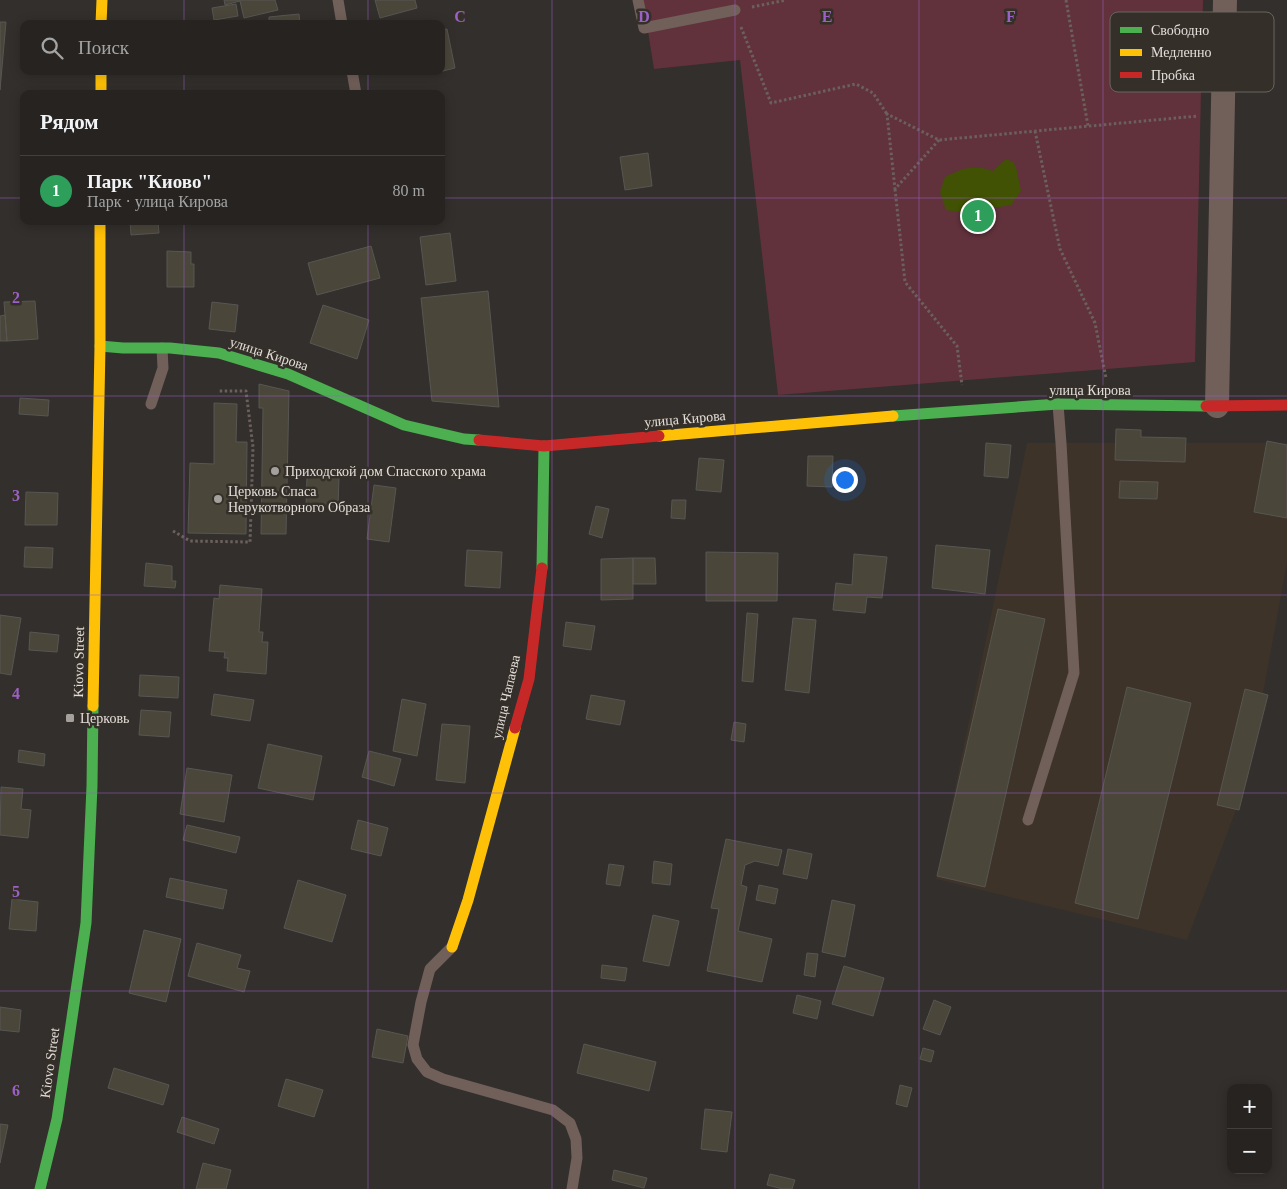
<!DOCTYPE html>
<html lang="ru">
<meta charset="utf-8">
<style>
:root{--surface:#262321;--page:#322f2e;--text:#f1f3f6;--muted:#a4a4a5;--line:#42403f;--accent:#d93025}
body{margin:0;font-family:Georgia,serif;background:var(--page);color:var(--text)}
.controls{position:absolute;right:15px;bottom:15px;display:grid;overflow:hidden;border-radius:10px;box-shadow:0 2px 12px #0003}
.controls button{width:45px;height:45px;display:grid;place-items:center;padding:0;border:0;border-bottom:1px solid var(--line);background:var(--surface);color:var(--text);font:25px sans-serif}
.you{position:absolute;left:844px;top:479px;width:18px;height:18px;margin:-12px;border:4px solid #fff;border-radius:50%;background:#1a73e8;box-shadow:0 0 0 8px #1a73e833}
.badge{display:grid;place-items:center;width:32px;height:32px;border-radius:50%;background:var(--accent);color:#fff;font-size:16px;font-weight:700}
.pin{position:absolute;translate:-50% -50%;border:2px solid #fff;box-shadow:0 1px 5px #0006}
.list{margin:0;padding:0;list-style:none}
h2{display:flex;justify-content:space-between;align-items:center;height:65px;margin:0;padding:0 20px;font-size:21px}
h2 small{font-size:16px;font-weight:400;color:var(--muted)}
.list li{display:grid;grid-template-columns:32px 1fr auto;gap:15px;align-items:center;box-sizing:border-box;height:70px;padding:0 20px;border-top:1px solid var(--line)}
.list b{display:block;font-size:19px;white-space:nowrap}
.list p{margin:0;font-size:16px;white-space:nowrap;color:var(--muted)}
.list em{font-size:16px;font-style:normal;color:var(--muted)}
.icon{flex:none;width:28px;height:28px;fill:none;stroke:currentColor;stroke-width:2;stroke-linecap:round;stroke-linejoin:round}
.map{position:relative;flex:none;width:1287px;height:1189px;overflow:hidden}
.search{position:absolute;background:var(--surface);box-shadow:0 2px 12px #0003;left:20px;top:20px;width:425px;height:55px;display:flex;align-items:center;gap:12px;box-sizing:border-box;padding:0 18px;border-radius:10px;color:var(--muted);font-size:19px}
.panel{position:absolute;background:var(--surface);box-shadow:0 2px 12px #0003;left:20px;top:90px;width:425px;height:135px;border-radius:10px}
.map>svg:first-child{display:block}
.built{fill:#3d3329}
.green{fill:#61323c}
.water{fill:#415204}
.building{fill:#4a463a;stroke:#575652}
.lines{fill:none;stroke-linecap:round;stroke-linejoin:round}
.path{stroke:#6c605c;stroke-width:3;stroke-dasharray:2.5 2.5;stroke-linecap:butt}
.lane{stroke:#715f59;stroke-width:11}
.street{stroke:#715f59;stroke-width:24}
.fast{stroke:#4caf50;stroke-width:11}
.slow{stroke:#ffc107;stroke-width:11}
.jam{stroke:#c62828;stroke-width:11}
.grid{fill:none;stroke:#9a61c7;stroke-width:1;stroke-opacity:0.55}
.poi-dot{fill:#a4a19d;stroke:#352f29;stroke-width:2}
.labels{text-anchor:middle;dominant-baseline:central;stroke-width:5;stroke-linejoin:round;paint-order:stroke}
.street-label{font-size:14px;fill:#e2deda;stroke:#352f29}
.poi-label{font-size:14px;fill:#e2deda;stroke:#352f29;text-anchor:start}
.key{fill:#352f29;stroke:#69645e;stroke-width:1}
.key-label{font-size:14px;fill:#e2deda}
.grid-label{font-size:16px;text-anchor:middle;font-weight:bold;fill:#9a61c7;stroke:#352f29;stroke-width:5;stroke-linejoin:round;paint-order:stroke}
</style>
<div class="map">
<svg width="1287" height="1189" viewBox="0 0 1287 1189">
<rect width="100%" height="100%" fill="#322f2c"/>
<path class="built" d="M1027 443H1287V563L1247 781 1187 940 936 879Z"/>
<path class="green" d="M643 0H1203L1195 362 778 395 740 60 654 69Z"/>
<path class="water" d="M1006 159 1013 162 1016 167 1021 191 1011 205 965 213 946 210 940 192 945 177C963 168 973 164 993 171Z"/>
<path class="building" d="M224 0H275L278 10 244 18 240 1 225 5Z
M375 0H415L417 8 380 18Z
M236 4 238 16 214 20 212 8Z
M299 14 300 24H269V17Z
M0 22H6L0 90Z
M447 29 455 68 431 74 430 71H441V30Z
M648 153 652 186 625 190 620 157Z
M130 221H158L159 233 131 235Z
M450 233 456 281 426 285 420 237Z
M371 246 380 278 317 295 308 263Z
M167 251 191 252V264H194V287H167Z
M488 291 499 407 432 401 421 298Z
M35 301 38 339 7 341 4 302Z
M212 302 238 305 235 332 209 329Z
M323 305 369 320 357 359 310 343Z
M5 315 7 341H0V316Z
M259 384 289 391 286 534H261L263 408H259Z
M20 398 49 400 48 416 19 414Z
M214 403 237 404 236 442H247L246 534 188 533 190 463 214 464Z
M1116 429 1141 430V437L1186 438 1185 462 1115 460Z
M1267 441 1287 445V518L1254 512Z
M986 443 1011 445 1008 478 984 476Z
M808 456H833L832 487 807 486Z
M699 458 724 460 721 492 696 490Z
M307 476 339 478 338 507 306 506Z
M1120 481 1158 482 1157 499 1119 498Z
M374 485 396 488 389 542 367 539Z
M26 492 58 493 57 525H25Z
M672 500H686L685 519 671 518Z
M596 506 609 509 602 538 589 534Z
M936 545 990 550 985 594 932 588Z
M25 547 53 548 52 568 24 567Z
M467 550 502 552 500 588 465 586Z
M706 552 778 553 777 601H706Z
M854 554 887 557 882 598 867 597 865 613 833 610 836 583 852 585Z
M633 558H655L656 584H633Z
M633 558V599L601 600V559Z
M146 563 172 566V581H176L175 588 144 586Z
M220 585 262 589 259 632H263L262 642H268L266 674 227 671 228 658H224L225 652 209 651 214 598 219 599Z
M998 609 1045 619 985 887 937 876Z
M747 613 758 614 753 682 742 681Z
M0 615 21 618 11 675 0 673Z
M793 618 816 620 809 693 785 690Z
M566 622 595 626 591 650 563 646Z
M30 632 59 635 57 652 29 650Z
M140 675 179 677 178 698 139 696Z
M1127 687 1191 703 1138 919 1075 903Z
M1245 689 1268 695 1239 810 1217 805Z
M214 694 254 700 250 721 211 715Z
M591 695 625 701 620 725 586 719Z
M402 699 426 704 417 756 393 751Z
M141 710 171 712 169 737 139 735Z
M734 722 746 724 744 742 731 740Z
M442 724 470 726 465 783 436 780Z
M268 744 322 756 313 800 258 788Z
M19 750 45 754 44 766 18 762Z
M369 751 401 759 394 786 362 777Z
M187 768 232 775 224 822 180 814Z
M1 787 23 789 21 809 31 810 28 838 0 835Z
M358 820 388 828 381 856 351 849Z
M187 825 240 837 236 853 183 840Z
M726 839 782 850 778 866 755 861 745 865 741 885 747 887 738 931 772 939 762 982 707 971 719 909 711 908Z
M788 849 812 854 807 879 783 874Z
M654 861 672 864 670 885 652 883Z
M609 864 624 866 620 886 606 884Z
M170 878 227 890 223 909 166 897Z
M298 880 346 895 332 942 284 928Z
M759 885 778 889 775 904 756 900Z
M12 899 38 902 36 931 9 929Z
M832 900 855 905 845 957 822 952Z
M653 915 679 921 669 966 643 961Z
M144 930 181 939 166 1002 129 993Z
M197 943 241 955 237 968 250 971 244 992 188 976Z
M807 953 818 954 815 977 804 975Z
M602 965 627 968 625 981 601 978Z
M844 966 884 978 873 1016 832 1004Z
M797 995 821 1001 817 1019 793 1013Z
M934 1000 951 1007 940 1035 923 1029Z
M0 1007 21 1010 19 1032 0 1030Z
M377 1029 408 1036 403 1063 372 1057Z
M584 1044 656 1062 649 1091 577 1073Z
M923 1048 934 1051 931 1062 920 1059Z
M114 1068 169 1085 163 1105 108 1088Z
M286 1079 323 1090 314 1117 278 1106Z
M900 1085 912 1088 907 1107 896 1104Z
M705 1109 732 1112 727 1152 701 1149Z
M182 1117 219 1129 214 1144 177 1132Z
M0 1124 8 1125 0 1163Z
M203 1163 231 1170 226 1189H196Z
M614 1170 647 1178 644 1188 612 1180Z
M770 1174 795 1180 792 1189H783L767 1185Z"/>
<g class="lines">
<path class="path" d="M1066 0 1088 126
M752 7 786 0
M741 27 771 103 856 84 873 93 887 114
M1035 131 1060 249 1095 323 1106 378
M939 140 895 189 887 114 939 140 1198 116
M895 189 905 282 957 346 962 385
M173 531 190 541 250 542 253 447 246 391H218"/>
<path class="lane" d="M338 0 342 24
M638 0 644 28 735 10
M352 71 356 94
M151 404 163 368 162 348
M1028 820 1074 673 1061 443 1058 404
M452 947 430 969 421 1002 413 1045 417 1059 427 1072 443 1079 553 1110 570 1123 576 1139 577 1158 572 1189"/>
<path class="street" d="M1217 406 1225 0"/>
<path class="fast" d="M100 346 123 348H170L219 353 288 374 404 425 464 439 479 440
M893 416 1058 404 1206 406
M542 568 544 446
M40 1189 57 1119 86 923 92 786 93 706"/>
<path class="slow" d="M101 24 102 0
M101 71V94
M659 436 893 416
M93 706 100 346V221
M452 947 468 900 515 728"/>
<path class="jam" d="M1206 406 1287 405
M479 440 544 446 659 436
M515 728 529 679 542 568"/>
</g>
<path class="grid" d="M184 0V24M368 0V24M552 0V1189M735 0V1189M919 0V1189M1103 0V1189M184 71V94M368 71V94M0 198H24M441 198H1287M184 221V1189M368 221V1189M0 396H1287M0 595H1287M0 793H1287M0 991H1287"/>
<g class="poi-dot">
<circle cx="275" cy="471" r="5"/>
<circle cx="218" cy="499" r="5"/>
<rect x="65" y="713" width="10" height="10" rx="2.5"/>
</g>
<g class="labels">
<g class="street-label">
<text transform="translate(269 354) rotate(18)">улица Кирова</text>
<text x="1090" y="390">улица Кирова</text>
<text transform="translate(685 419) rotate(-5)">улица Кирова</text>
<text transform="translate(79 662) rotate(-89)">Kiovo Street</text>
<text transform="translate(506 697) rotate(-77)">улица Чапаева</text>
<text transform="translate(50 1063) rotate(-82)">Kiovo Street</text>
</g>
<g class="poi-label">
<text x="285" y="471">Приходской дом Спасского храма</text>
<text x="228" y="491">Церковь Спаса<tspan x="228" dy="16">Нерукотворного Образа</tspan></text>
<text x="80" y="718">Церковь</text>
</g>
</g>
<rect x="1110" y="12" width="164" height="80" rx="8" class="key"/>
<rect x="1120" y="27" width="22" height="6" fill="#4caf50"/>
<rect x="1120" y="49" width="22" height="7" fill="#ffc107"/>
<rect x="1120" y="72" width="22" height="6" fill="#c62828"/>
<g class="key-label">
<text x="1151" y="35">Свободно</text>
<text x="1151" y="57">Медленно</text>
<text x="1151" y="80">Пробка</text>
</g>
<g class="grid-label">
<text x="460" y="22">C</text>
<text x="644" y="22">D</text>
<text x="827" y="22">E</text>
<text x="1011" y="22">F</text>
<text x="16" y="303">2</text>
<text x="16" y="501">3</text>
<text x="16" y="699">4</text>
<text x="16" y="897">5</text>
<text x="16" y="1096">6</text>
</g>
</svg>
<div class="controls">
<button>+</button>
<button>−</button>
</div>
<div class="you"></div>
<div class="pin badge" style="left:978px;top:216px;background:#2e9e5b">1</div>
<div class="search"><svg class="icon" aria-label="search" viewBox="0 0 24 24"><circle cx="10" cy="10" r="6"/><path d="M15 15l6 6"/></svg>Поиск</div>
<section class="panel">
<h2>Рядом<small></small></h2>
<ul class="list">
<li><span class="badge" style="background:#2e9e5b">1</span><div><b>Парк &quot;Киово&quot;</b><p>Парк · улица Кирова</p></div><em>80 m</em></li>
</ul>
</section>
</div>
